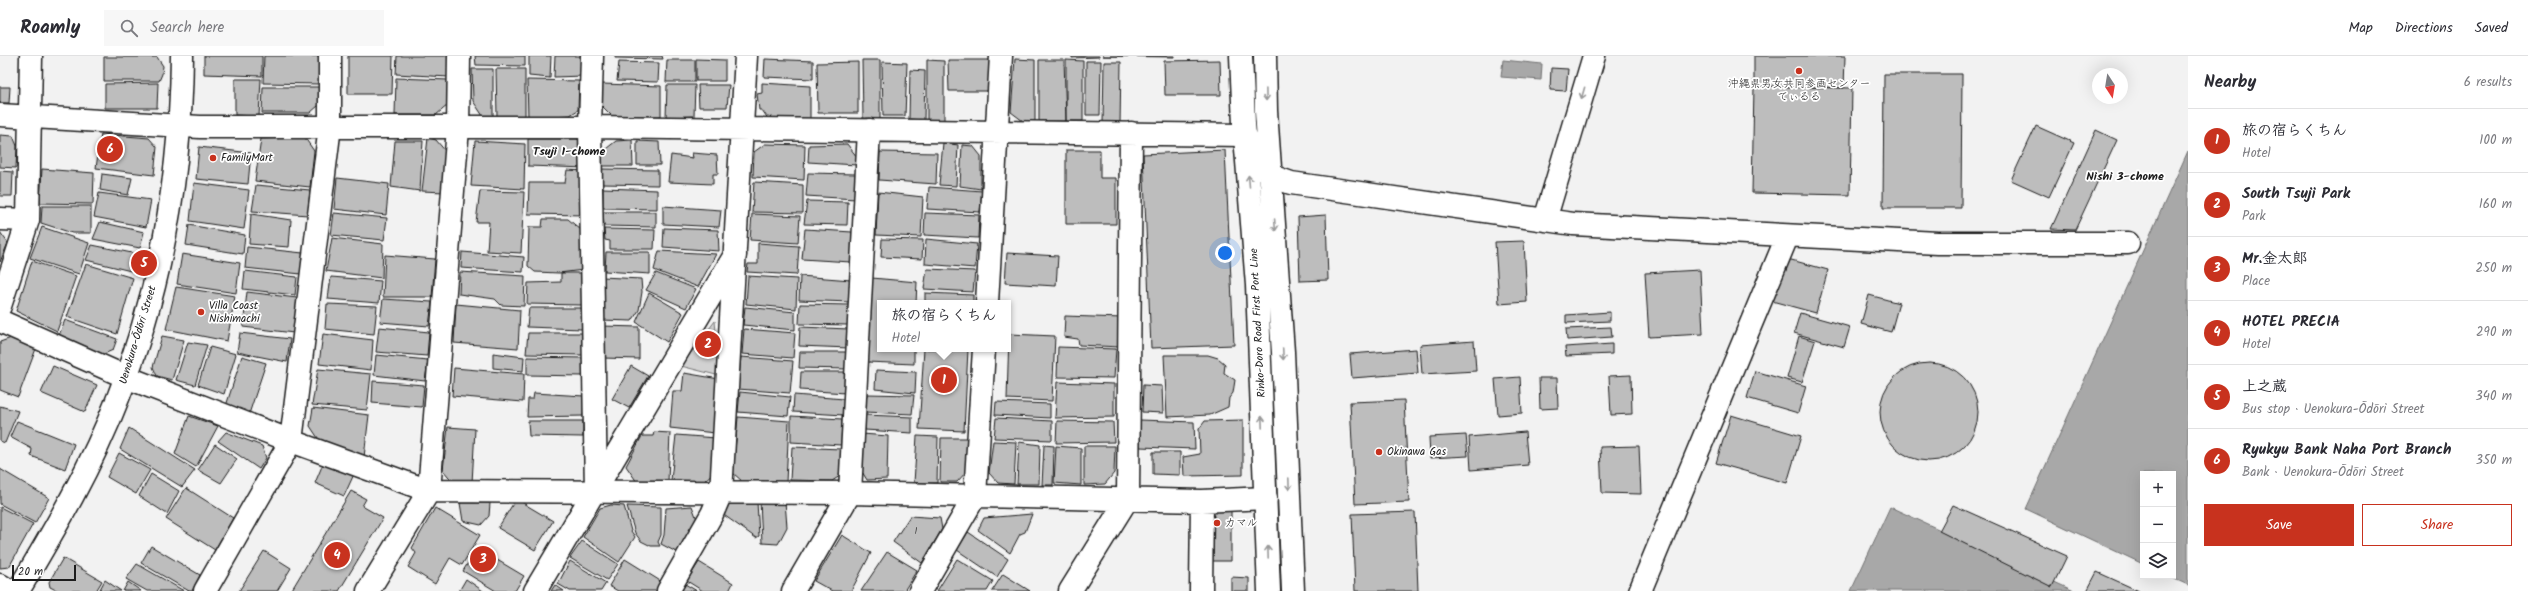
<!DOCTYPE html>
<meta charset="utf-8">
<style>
:root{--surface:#fff;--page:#f7f7f7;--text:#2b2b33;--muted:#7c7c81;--line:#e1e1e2;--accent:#c8321e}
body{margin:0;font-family:Kalam,"Klee One",sans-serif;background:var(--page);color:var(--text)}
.controls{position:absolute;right:12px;bottom:12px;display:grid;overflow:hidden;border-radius:0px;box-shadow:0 4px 16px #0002}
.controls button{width:36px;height:36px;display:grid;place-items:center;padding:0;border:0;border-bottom:1px solid var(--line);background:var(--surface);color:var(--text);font:20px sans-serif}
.compass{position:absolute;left:2092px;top:12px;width:36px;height:36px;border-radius:50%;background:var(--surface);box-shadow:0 4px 16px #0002;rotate:168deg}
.scale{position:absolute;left:12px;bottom:10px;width:64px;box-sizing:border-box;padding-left:4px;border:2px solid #1c1c1c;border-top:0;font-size:11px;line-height:14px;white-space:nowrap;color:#1c1c1c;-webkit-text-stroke:3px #fff;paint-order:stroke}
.you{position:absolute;left:1225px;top:197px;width:14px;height:14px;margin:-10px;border:3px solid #fff;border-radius:50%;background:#1a73e8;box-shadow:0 0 0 6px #1a73e833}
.badge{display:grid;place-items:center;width:26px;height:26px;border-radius:50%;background:var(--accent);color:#fff;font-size:13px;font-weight:700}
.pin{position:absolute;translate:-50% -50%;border:2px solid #fff;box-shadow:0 1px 4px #0006}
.popup{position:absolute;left:877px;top:244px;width:134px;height:52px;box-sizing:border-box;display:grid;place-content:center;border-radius:0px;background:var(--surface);filter:drop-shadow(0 1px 3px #0005);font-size:13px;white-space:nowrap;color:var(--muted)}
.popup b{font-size:15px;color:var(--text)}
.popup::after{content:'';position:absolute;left:50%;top:100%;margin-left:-8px;border:8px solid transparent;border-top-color:var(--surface)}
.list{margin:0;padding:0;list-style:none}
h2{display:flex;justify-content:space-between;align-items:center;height:52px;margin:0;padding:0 16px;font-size:17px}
h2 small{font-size:13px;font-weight:400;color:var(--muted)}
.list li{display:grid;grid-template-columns:26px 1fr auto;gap:12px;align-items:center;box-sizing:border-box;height:64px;padding:0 16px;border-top:1px solid var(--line)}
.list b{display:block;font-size:15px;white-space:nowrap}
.list p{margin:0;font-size:13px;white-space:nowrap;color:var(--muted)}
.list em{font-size:13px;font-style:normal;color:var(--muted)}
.actions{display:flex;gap:8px;padding:12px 16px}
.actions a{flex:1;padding:9px 0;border:1px solid var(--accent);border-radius:0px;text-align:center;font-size:14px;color:var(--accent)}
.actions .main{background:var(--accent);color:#fff}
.icon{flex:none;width:22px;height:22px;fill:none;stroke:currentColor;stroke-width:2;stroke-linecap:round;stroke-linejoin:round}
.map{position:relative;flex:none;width:2188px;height:535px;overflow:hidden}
header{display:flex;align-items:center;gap:24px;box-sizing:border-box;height:56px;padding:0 20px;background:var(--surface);border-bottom:1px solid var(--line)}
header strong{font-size:19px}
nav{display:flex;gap:22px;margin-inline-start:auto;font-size:14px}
.search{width:280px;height:36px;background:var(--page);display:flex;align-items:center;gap:10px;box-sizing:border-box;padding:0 14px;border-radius:0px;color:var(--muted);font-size:15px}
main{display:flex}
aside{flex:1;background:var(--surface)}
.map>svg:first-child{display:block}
.green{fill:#d2d2d2;stroke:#777}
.water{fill:#a8a8a8;stroke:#707070}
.building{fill:#bdbdbd;stroke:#1c1c1c}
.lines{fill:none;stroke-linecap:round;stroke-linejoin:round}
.street-casing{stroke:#1c1c1c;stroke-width:25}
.secondary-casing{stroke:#1c1c1c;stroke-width:25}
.street{stroke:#fff;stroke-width:22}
.secondary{stroke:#fff;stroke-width:22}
.oneway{stroke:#999}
.poi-dot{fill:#c8321e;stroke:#fff;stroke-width:1.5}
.labels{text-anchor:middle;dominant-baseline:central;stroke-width:3.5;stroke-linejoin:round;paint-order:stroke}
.number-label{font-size:9px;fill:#444}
.poi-label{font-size:11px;fill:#1c1c1c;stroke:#fff;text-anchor:start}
.street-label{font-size:11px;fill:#1c1c1c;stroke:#fff}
.neighbourhood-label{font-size:12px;font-weight:bold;fill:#1c1c1c;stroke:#fff}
</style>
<header>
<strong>Roamly</strong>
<div class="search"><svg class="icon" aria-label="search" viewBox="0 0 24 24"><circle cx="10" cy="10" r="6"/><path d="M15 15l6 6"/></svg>Search here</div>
<nav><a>Map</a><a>Directions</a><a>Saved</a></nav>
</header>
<main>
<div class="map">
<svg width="2188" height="535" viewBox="0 0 2188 535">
<rect width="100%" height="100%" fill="#f2f2f2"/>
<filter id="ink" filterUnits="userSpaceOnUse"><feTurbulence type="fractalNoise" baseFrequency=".025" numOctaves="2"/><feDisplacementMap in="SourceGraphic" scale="8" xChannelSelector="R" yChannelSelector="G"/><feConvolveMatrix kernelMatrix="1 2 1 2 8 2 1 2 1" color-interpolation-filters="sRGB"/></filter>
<g filter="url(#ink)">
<path class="green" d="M715 265 720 320 681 310Z"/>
<path class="water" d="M1503 4 1542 8 1541 24 1501 21Z
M2188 95V529L2168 520H2173V418H2143V508L2026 453Z
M1890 451 2074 535H1851Z"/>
<path class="building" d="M204 0H262V20L204 18Z
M264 0H319V28L263 27Z
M348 0H393L392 38H348Z
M397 0H449V21L396 18Z
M475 0H525V10L476 9Z
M529 0H551L550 22 529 20Z
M555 0H584L583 20 554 21Z
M615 0H662L663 3 615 2Z
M1072 0H1099V1L1072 2Z
M1102 0H1174V1Z
M1754 0H1845L1844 32 1754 30Z
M104 1H157L163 10 162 18 159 25H104Z
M696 3 725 4V25H696Z
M765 3 813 5V23L764 21Z
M1015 3 1035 4V67L1023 65 1011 56Z
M667 4H695V26H666Z
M862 4H880V63L863 62Z
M927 4 944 5V65H927Z
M948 4H992L993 35H949Z
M1039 4H1064L1066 65H1039Z
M1066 4 1083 5V65H1066Z
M1220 4 1221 39H1165L1164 5Z
M1086 5H1101L1100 59H1086Z
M619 6 659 7 658 26 617 25Z
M858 6V57H818L817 7Z
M882 6 907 7 905 60H883Z
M1104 6H1121L1120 69 1103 68Z
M1551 12 1568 13 1566 35 1550 34Z
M472 13H493V60H483L473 45Z
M496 13H525V61L497 60Z
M910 14 925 15 924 64 909 63Z
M1884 18H1962L1961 152H1883Z
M396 22 448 24V49L436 59H395Z
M235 23H261L259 60 235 59Z
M527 24 579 25 578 54 570 59 528 61Z
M158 27 157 52H105V28Z
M762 27 810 30V63L769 64 762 54H759L757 38 762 37Z
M602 28 661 30V60H612L601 49Z
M667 29H695L694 60 666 61Z
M698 29H729L727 51H699Z
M1754 30 1852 32 1850 139 1752 137Z
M0 31H10L9 47H0Z
M263 31H319V49L310 57H262Z
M2036 70 2074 87 2049 141 2011 124Z
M2096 74 2117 84 2075 174 2051 173Z
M101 78 149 82 157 91 154 119 96 112Z
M0 79 13 80 17 90 16 112 0 111Z
M305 82 314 95 310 131 255 125 261 83Z
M428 82 436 84 447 97 444 136 422 135Z
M528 83H581L587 112 528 110Z
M632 84 633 110H602V96L616 85Z
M395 85H423L420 135 391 131Z
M475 85 525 88 524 133 471 130Z
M637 85 659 86 660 109H637Z
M943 87 958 89 956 130 939 129Z
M765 88 805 89 804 124 753 121 754 96Z
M847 88 857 101V109L808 106 809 89Z
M962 89 973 90 981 100V133L960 130Z
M199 91 251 97 248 128 196 123Z
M1066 94H1100V122H1116V168H1066Z
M1225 94 1234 289 1151 292 1143 98Z
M880 96 937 97 936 128 879 124Z
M692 97 717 99 718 118H713V128L668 126 671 99 693 102Z
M42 113 94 117 93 148 40 147Z
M602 113 658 114V129L602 128Z
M567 114 586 115 585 159 528 158 529 127H565Z
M0 115 13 116 12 140H0Z
M808 117 856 118V143L806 140Z
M102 118 132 122 128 139 100 134Z
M337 122 389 128 386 159 334 153Z
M754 126 803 129V157L752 156Z
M194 127 249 134 244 173 190 165Z
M256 129 310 134 308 159 252 155Z
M929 131 982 135 980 156 927 153Z
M603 132 657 134V153L603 152Z
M480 135 524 136 521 197 487 195 489 166H476Z
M878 136 923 141 921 181 876 179Z
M99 137 151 144 146 171 94 161Z
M807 145 848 146 847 169 804 168Z
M42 150H91V177H72L41 167Z
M663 150 721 154 719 171 663 168Z
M603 156H656V171L604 170Z
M334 157 387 162 384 184 331 179Z
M925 157 979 159 978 182 924 179Z
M251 158 291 164 289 191 249 188Z
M752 158 800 160 798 187 750 184Z
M1326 159 1328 224 1300 225 1298 161Z
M543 163H568L581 174 583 214 559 217 535 216 528 210 529 171H542Z
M100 166 144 176 140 192 93 183Z
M189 169 245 179 243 198 186 189Z
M42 171 89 187 79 218 30 202Z
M664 172 718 174 719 195 663 191Z
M604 173 655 174 654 193H610V185L605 184Z
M805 173 852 176 851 206 802 203Z
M0 176 8 187 0 206Z
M332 182 383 188 382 222 326 215Z
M882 183 923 184 922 203 881 201Z
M926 183 977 188 975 212 925 208Z
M1524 185 1527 246 1499 248 1495 186Z
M758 187 799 190 797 219 747 216 748 208H758Z
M92 189 137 198 135 216 86 204Z
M247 191 303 197 301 218 245 212Z
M659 195 716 198 698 231 654 214Z
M462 196 524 201 523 216 461 212Z
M606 196H650V218L605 215Z
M1007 197 1058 200 1056 230 1005 227Z
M182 198 240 207 236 237 177 228Z
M385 199 435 203 432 241H383Z
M1784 202 1828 214 1816 257 1772 245Z
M32 205 76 220 57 275 16 255Z
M86 208 133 222 117 278 67 261Z
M927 213 975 215 973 236 924 233Z
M1700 214 1703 278 1649 281 1645 217Z
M245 215 297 221 295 239 243 233Z
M460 216 525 220 524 250 501 249 495 243 459 238Z
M561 217H582V249L527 248 528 227 561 226Z
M656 217 696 233 686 252 646 234Z
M748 220 797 223 796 253 746 248Z
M800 220 851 224 850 246 799 244Z
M331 221 381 225 379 247 328 243Z
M602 221 641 223 642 236 639 254 632 265 602 264Z
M872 222 917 226 916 247H880V293H914V308L867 306Z
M176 231 235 240 227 285 166 273Z
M247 236 297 242 294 277 243 271Z
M649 237 683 257 667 286 636 266Z
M925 237 973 239V247H925Z
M1869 239 1899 247 1891 276 1861 268Z
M383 243 432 246 429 270 380 266Z
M327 248 377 250 374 278 325 273Z
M456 248 520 254 518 292 454 287Z
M800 248 849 249 848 269 799 268Z
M745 251 795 256V274L743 269Z
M529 252H582V273L527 271Z
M1610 256V265L1566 267V259Z
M1800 257 1850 271 1844 291 1794 277Z
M1065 260 1122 262 1120 291 1079 289 1078 283 1064 281Z
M65 264 117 283 113 294 97 301 58 282Z
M602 270 639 271V303L603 302Z
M379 271 429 276 427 300 376 296Z
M800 271 849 273V292L799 290Z
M1611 271 1612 281 1567 284 1566 273Z
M744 273 795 277 793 302 742 298Z
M240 277 290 283 287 306 237 296Z
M528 277H582L583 299 526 298Z
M323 278 373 284 371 314 319 308Z
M1009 278 1055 280 1052 345 1007 343Z
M162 280 184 284 172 324 157 320 153 311Z
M1799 280 1815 285 1802 326 1787 322Z
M14 281 37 290 18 341 0 334V286Z
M1474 285 1476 315 1422 318 1420 289Z
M188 286 207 289 195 329 176 324Z
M1612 288V298L1566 300 1565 291Z
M210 291 236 298 224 338 198 329Z
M1058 291 1116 293 1114 322 1057 321Z
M924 293H968L964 375 919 373Z
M1416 293 1418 317 1352 322 1350 298Z
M800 296H848V313L799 312Z
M493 297 524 301 523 315 493 312Z
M376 299 428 304 425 325 374 319Z
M1164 299H1208L1218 302 1225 308 1224 317 1235 324 1233 337 1229 342 1228 351 1210 359 1167 361Z
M242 300 266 307 249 358 226 350Z
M527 301 583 302V320L527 319Z
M741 301 793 305 790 337 738 333Z
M1880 356a49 49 0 1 1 98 0a49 49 0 1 1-98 0Z
M53 310 97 329 85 356 41 337Z
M631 310 648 320 629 352 612 343Z
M454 312 524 318 523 346 452 340Z
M318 313 371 318 367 354 312 349Z
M876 314 916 316 915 337 875 333Z
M1755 315 1806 330 1798 357 1747 342Z
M801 316H847L846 337 800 334Z
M684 317 719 323 715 377 670 372 673 335H682Z
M1631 319 1632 358 1611 359 1609 320Z
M1520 321 1522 357 1498 359 1495 323Z
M1539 322H1557L1558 352 1540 353Z
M373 325 424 329 422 351 372 347Z
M1057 326 1114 328V361L1055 362Z
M1143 329 1162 330 1163 357 1142 356Z
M740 336 790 341 788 360 738 356Z
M534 337 584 340 583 360 527 361 528 343H533Z
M867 338 914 339 912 358 865 356Z
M794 339 844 343V359L793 356Z
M1404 344 1409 446 1355 448 1350 346Z
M996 346 1050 348V362L995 359Z
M0 350 18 355 5 387 0 385Z
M313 352 369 359 364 401 320 385 310 370Z
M865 359 912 361V377L865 374Z
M1731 359 1801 380 1787 427 1716 407Z
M189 360 218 370 196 411 175 398Z
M791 360 842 363 841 389 791 386Z
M738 361 789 365 786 426H743L733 417Z
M996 362 1052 365V384L994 382Z
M1140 364 1194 366 1195 393 1140 391Z
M1243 364V419L1184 420 1183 401 1200 398 1199 373 1205 365Z
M17 365 74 388 65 413 31 400 32 393 10 381Z
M528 365H583V381L529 380Z
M1057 365 1113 366 1114 386 1056 387Z
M448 371 475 373 472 427H454L443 414Z
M129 372 195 414 182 431 120 393Z
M226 376 262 390 266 402 259 413 218 385Z
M654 376 670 377 668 425 637 426 626 410 642 380H653Z
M1525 376 1528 409 1471 414 1469 381Z
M862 378 888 380 887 423 867 424 861 414Z
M676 379 716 382 715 415 704 425 671 424Z
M1466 379 1468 400 1430 402 1429 381Z
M917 380 938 381 937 427H914Z
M941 382H967V415L957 426H940Z
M993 385 1016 386 1014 428 998 427 989 417Z
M1019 386 1040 389 1039 428H1017Z
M215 388 237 403 221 427 198 414Z
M1044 389 1054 390 1053 429H1042Z
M1056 390 1081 392V429L1054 427Z
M1084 390H1115L1114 417 1105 428 1084 429Z
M1639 390 1641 438 1602 437 1600 391Z
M792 391 841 393 840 420 832 425 790 424Z
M1153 396H1180V419L1153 418Z
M119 397 150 414 136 438 107 421Z
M325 403 355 416 344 440 315 427Z
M0 413 49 442 35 467 0 448Z
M151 418 179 435 167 458 139 440Z
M186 432 233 462 215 494 166 463Z
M351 435 366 443 362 450 383 462 339 535H291Z
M516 443 553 465 535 494 498 472Z
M760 445H785L787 471 778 488 762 487Z
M757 446 759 480 756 482 721 457 730 447Z
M460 447H490L489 460 481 469 463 465Z
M611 449 624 450 631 475 635 481 619 506 583 481 600 452Z
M1953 449 2067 500 2052 531 1939 475Z
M627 450 661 451V479L658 486 660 490H651L641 485 635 477Z
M692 450 698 466 680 498 661 488 664 479 666 452Z
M0 451 33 468 9 511 0 512Z
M435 452 480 479 462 509 450 502 435 528 408 511 416 497 412 492Z
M1220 452 1231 453V505H1208V465Z
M1415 456 1418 535H1355L1352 458Z
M1032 458 1025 476 1020 478 1010 497 978 474 984 462Z
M910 460 940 462 942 473 922 507 893 486Z
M968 476 1008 503 997 521 957 494Z
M842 479 871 497 851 535H832L814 525Z
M582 485 618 508 607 524 570 502Z
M151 490 200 519 192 535H189L141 507Z
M477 492 524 520 515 535H496L463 515Z
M264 495 291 512 277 535H239Z
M887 496 917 514 904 535H861Z
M63 502 102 525 96 535H58L50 531 49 526Z
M625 503 662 526 656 535H618L609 530Z
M957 503 993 525 987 535H937Z
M570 505 606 527 601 535H570L558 528Z
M699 506 733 527 729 535H703L687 525Z
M137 508 184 535H147L126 523Z
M2097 516 2139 535H2087Z
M1003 518 1030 535H992Z
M1231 521 1249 522V535H1231Z
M466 523 483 535H459Z
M105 524 121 535H99Z
M128 526 141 535H123Z
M685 528 697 535H681Z
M555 529 564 535H551Z"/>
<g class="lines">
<g class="street-casing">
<path id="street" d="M592 0 590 71 596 435
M0 59 200 71H590L1245 79 1271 120 1291 127 1573 168 1938 187H2128
M0 163 28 164
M1545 164 1594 0
M987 247 1001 0
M0 250 28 164 31 0
M0 265 126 321 291 385 429 435 850 437 1202 445 1266 442
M0 529 10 535
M205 535 291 385 330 70V0
M368 535 429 435 458 72 459 0
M668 535 712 458 721 437 746 0
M793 535 850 437 869 74
M920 535 975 440 984 293
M1070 535 1128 442 1131 77
M1201 535 1202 445
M1640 535 1787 181"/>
</g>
<g class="secondary-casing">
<path id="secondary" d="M1241 0 1244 68 1257 229 1269 535
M1265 0 1266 55 1283 296 1293 535
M18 535C55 473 92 410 118 342 161 234 181 116 182 0
M535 535 735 199"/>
</g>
<use href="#street" class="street"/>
<use href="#secondary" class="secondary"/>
</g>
<defs><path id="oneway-shaft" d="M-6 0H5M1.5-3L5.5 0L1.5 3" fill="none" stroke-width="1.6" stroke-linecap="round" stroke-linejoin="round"/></defs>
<g class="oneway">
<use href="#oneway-shaft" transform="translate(1583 37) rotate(106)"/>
<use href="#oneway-shaft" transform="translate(1266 39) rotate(89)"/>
<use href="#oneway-shaft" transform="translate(1249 125) rotate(-95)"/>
<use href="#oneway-shaft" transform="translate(1275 169) rotate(86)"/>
<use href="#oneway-shaft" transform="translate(1283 298) rotate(87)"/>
<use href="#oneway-shaft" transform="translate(1262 366) rotate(-92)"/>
<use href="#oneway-shaft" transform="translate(1289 428) rotate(88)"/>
<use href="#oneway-shaft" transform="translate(1268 496) rotate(-92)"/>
</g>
</g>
<g class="poi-dot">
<circle cx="1799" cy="15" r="4"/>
<circle cx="213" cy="102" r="4"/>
<circle cx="201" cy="256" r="4"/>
<circle cx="1379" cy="396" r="4"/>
<circle cx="1217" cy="467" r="4"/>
</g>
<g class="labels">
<g class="number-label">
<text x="916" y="475">1</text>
</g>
<g class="poi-label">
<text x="1799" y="28" text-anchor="middle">沖縄県男女共同参画センター<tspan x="1799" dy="13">てぃるる</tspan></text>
<text x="221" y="102">FamilyMart</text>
<text x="209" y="250">Villa Coast<tspan x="209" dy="13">Nishimachi</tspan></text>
<text x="1387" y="396">Okinawa Gas</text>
<text x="1225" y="467">カマル</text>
</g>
<g class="street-label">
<text transform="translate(1258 267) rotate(-93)">Rinko-Doro Road First Port Line</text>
<text transform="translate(138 279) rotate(-73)">Uenokura-Ōdōri Street</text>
</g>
<g class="neighbourhood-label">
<text x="569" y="95">Tsuji 1-chome</text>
<text x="2125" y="120">Nishi 3-chome</text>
</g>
</g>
</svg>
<div class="controls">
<button>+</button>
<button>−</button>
<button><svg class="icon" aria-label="layers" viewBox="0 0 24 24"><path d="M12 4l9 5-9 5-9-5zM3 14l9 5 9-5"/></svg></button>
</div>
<svg class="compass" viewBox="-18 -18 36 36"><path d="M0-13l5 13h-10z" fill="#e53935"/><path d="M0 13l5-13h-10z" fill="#7c7c81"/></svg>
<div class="scale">20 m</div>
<div class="you"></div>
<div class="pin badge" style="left:944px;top:324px">1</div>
<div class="popup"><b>旅の宿らくちん</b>Hotel</div>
<div class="pin badge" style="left:708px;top:288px">2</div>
<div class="pin badge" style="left:483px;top:503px">3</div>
<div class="pin badge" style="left:337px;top:499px">4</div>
<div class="pin badge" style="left:144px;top:207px">5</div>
<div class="pin badge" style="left:110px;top:93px">6</div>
</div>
<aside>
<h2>Nearby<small>6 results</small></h2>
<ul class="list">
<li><span class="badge">1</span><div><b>旅の宿らくちん</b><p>Hotel</p></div><em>100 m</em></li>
<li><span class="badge">2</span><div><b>South Tsuji Park</b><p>Park</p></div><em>160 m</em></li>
<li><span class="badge">3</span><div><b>Mr.金太郎</b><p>Place</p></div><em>250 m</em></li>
<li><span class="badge">4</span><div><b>HOTEL PRECIA</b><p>Hotel</p></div><em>290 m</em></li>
<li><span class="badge">5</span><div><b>上之蔵</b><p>Bus stop · Uenokura-Ōdōri Street</p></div><em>340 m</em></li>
<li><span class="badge">6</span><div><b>Ryukyu Bank Naha Port Branch</b><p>Bank · Uenokura-Ōdōri Street</p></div><em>350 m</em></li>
</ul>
<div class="actions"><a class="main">Save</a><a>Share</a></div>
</aside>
</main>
